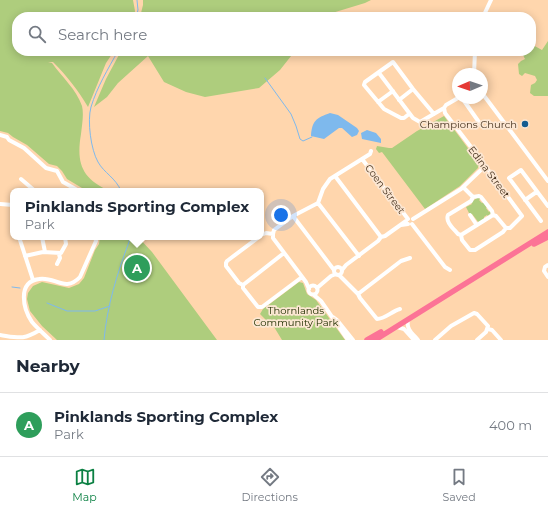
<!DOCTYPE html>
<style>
:root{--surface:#fff;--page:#f2f2f3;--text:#1f2937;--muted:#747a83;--line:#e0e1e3;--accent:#0b8043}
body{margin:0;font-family:Montserrat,sans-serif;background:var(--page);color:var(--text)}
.compass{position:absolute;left:452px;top:68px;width:36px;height:36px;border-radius:50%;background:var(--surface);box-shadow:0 2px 10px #0003;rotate:268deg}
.you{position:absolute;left:281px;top:215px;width:14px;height:14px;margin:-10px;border:3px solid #fff;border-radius:50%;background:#1a73e8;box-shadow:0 0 0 6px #1a73e833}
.badge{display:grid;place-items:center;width:26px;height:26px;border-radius:50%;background:var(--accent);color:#fff;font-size:13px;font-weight:700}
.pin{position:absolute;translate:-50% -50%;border:2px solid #fff;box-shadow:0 1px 4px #0006}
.popup{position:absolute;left:10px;top:188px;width:254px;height:52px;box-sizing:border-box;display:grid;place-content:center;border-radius:8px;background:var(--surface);filter:drop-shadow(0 1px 3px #0005);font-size:13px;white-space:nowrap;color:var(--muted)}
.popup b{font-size:15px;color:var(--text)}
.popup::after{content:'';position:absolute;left:50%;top:100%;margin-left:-8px;border:8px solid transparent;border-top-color:var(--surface)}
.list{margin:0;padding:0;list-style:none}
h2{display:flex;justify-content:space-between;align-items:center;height:52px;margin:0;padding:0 16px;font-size:17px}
h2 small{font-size:13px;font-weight:400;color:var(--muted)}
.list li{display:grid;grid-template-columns:26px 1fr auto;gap:12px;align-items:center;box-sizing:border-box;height:64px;padding:0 16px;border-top:1px solid var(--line)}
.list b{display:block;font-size:15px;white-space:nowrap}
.list p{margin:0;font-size:13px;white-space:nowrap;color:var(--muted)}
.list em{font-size:13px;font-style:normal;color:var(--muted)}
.icon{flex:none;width:22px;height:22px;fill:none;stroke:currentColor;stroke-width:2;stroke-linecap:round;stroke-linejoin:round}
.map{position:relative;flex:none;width:548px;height:340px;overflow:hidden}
.search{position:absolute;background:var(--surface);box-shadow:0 2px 10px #0003;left:12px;right:12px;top:12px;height:44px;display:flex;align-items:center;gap:10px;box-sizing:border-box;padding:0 14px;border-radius:16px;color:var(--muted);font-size:15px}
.sheet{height:116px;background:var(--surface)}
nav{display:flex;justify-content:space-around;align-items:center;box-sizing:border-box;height:56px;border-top:1px solid var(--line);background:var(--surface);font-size:11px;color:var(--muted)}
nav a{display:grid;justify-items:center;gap:2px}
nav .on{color:var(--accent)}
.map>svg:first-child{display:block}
.green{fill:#aecd7d}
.water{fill:#7eb9ed}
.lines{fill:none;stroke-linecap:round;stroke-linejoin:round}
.stream{stroke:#7eb9ed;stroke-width:1}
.minor{stroke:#fff;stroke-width:4}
.highway{stroke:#fc7396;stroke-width:5.5}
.poi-dot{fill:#145c90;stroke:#fce7d3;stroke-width:1.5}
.labels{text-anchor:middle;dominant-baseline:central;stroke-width:3.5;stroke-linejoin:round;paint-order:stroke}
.poi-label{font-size:10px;fill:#46321e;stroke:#fce7d3;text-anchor:end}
.street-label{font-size:10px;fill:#46321e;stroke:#fce7d3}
.park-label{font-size:10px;fill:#213000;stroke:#fce7d3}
</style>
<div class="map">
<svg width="548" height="340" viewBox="0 0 548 340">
<rect width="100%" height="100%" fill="#ffd6ad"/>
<path class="green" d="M0 0H133L135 11 134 17H17V51H114L106 63 88 107C78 90 67 76 53 62H48L52 63C62 77 76 89 82 106 84 114 82 125 81 134 76 164 82 178 109 191H87L67 179 62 171 57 166 49 164 27 145 13 137 8 133 0 131Z
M143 0H371L365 3 319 17H140L143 5Z
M548 41V96H534L530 93 531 85 535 83 537 80 535 76 525 73 522 76 519 74 518 64 521 61 525 59 522 53 523 51H531V44L542 50Z
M121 51H295L280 70 259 88 205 97 186 92 164 82 148 56 118 83 107 97 94 107 106 79Z
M444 116 479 163 478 168 460 186 425 209 382 152 379 153 376 149 377 146 389 148H392L417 131Z
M477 198H481L479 200 482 203 484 202 487 207 486 208 489 212 490 211 491 213 488 216 487 215 484 217V219L479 223 472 214 470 215 466 207 472 204 471 202Z
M100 237H138L152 252 217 340H57L42 326 30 311 27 299 28 293 33 286 42 282 69 288 79 284 84 278 95 250 99 244Z
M299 282 303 283 307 294 316 300 345 340H282L271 322 266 320 260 314 263 309Z"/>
<path class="water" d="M330 113 338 115 357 128 359 131 357 135 352 137 342 128H339L324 139 311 136C312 121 316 118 330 113Z
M367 130 376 133 381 139V143L362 139 361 133Z"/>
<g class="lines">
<path class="stream" d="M136 17 138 10 137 0
M118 51C108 69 97 87 91 107 87 121 91 150 98 162 104 173 116 178 121 191
M265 78 291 114 296 126 300 139 303 141 312 137
M12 287 20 288
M47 303 67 311H95L110 306
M104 340C107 306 117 274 129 242L130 237"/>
<path class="minor" d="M483 17 491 0
M379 73 413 118 420 122 444 108 446 105 458 98
M474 74 475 51
M482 93 548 181
M462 98 481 125
M399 100 413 89
M378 102 393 91
M444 108 445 113 481 160 484 167 489 171 522 216 510 228H506
M409 114 404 118H401L384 109 364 85 365 82 393 62 413 89 434 114
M0 135 7 137 9 140 24 148 46 168 57 171 63 182 79 191
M362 159 408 219
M335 176 381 237
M21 179 35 191
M463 187 473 197
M479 196 481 197 492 211 493 215 461 235 458 234C454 229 445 222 448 215L471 201 473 197Z
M525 200 535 193H538
M318 203 359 256
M0 204 13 205
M470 215 476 224
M293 216 334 270
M413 219 461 189 484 167
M541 221 509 178 521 170 548 206
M412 224 445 267 450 270
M401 225 408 224
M261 235 266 233 273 234
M461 235 462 240 470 250H475L503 232 506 228 496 216 493 215
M19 237 33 280
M42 237 45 252
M259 237 227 261 226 263V266L239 283 243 285V288L258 307H262L302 277
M25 256 43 252 61 253 66 244 65 237
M57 264 60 258 59 254
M548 265 545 267 544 271 548 277
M334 271a4 4 0 1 1 8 0a4 4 0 1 1-8 0Z
M342 270 346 265 378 241 381 237 385 236 406 221
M339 275 358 294 360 298 377 319C385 319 392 311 400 309
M243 285 284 253
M308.5 290a4.5 4.5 0 1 1 9 0a4.5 4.5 0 1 1-9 0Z
M317 288 331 276 336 274
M309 289 306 282 273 238V234L274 230 293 216 318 203 323 189 330 179 370 154 371 151
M358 294 401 261 410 258
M314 295 321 301 348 340
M333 317 337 320 353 340
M408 320C406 329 412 333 418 340
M397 327 404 329 414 340
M488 329 492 330 501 340
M0 335C20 338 23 340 40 330
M50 340C44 334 37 328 32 322 23 309 17 282 39 279 55 276 65 293 80 277L96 241 95 237
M435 340 451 326 474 313 477 314 488 326 486 332 477 340"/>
<path class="highway" d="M534 244 548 237
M367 340 381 332
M375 340 548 232"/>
</g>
<circle class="poi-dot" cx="525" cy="124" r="4"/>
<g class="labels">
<g class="poi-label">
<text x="517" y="124">Champions Church</text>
</g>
<g class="street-label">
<text transform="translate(489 172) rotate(53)">Edina Street</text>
<text transform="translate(385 189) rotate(53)">Coen Street</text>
</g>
<g class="park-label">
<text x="296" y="310">Thornlands<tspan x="296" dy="12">Community Park</tspan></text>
</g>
</g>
</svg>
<svg class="compass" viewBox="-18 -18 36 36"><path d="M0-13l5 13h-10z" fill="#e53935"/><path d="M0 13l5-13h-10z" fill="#747a83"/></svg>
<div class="you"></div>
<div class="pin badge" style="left:137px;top:268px;background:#2e9e5b">A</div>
<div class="popup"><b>Pinklands Sporting Complex</b>Park</div>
<div class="search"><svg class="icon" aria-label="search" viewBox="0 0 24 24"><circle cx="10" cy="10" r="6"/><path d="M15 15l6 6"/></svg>Search here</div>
</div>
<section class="sheet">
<h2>Nearby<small></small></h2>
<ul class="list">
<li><span class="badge" style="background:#2e9e5b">A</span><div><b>Pinklands Sporting Complex</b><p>Park</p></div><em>400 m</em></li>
</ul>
</section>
<nav>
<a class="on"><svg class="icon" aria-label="map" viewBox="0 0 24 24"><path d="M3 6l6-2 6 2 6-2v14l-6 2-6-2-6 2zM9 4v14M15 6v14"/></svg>Map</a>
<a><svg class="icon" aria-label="directions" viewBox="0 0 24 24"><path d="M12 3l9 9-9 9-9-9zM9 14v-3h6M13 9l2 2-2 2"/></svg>Directions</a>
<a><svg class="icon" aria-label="saved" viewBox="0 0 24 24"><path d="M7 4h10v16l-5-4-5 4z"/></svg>Saved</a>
</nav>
